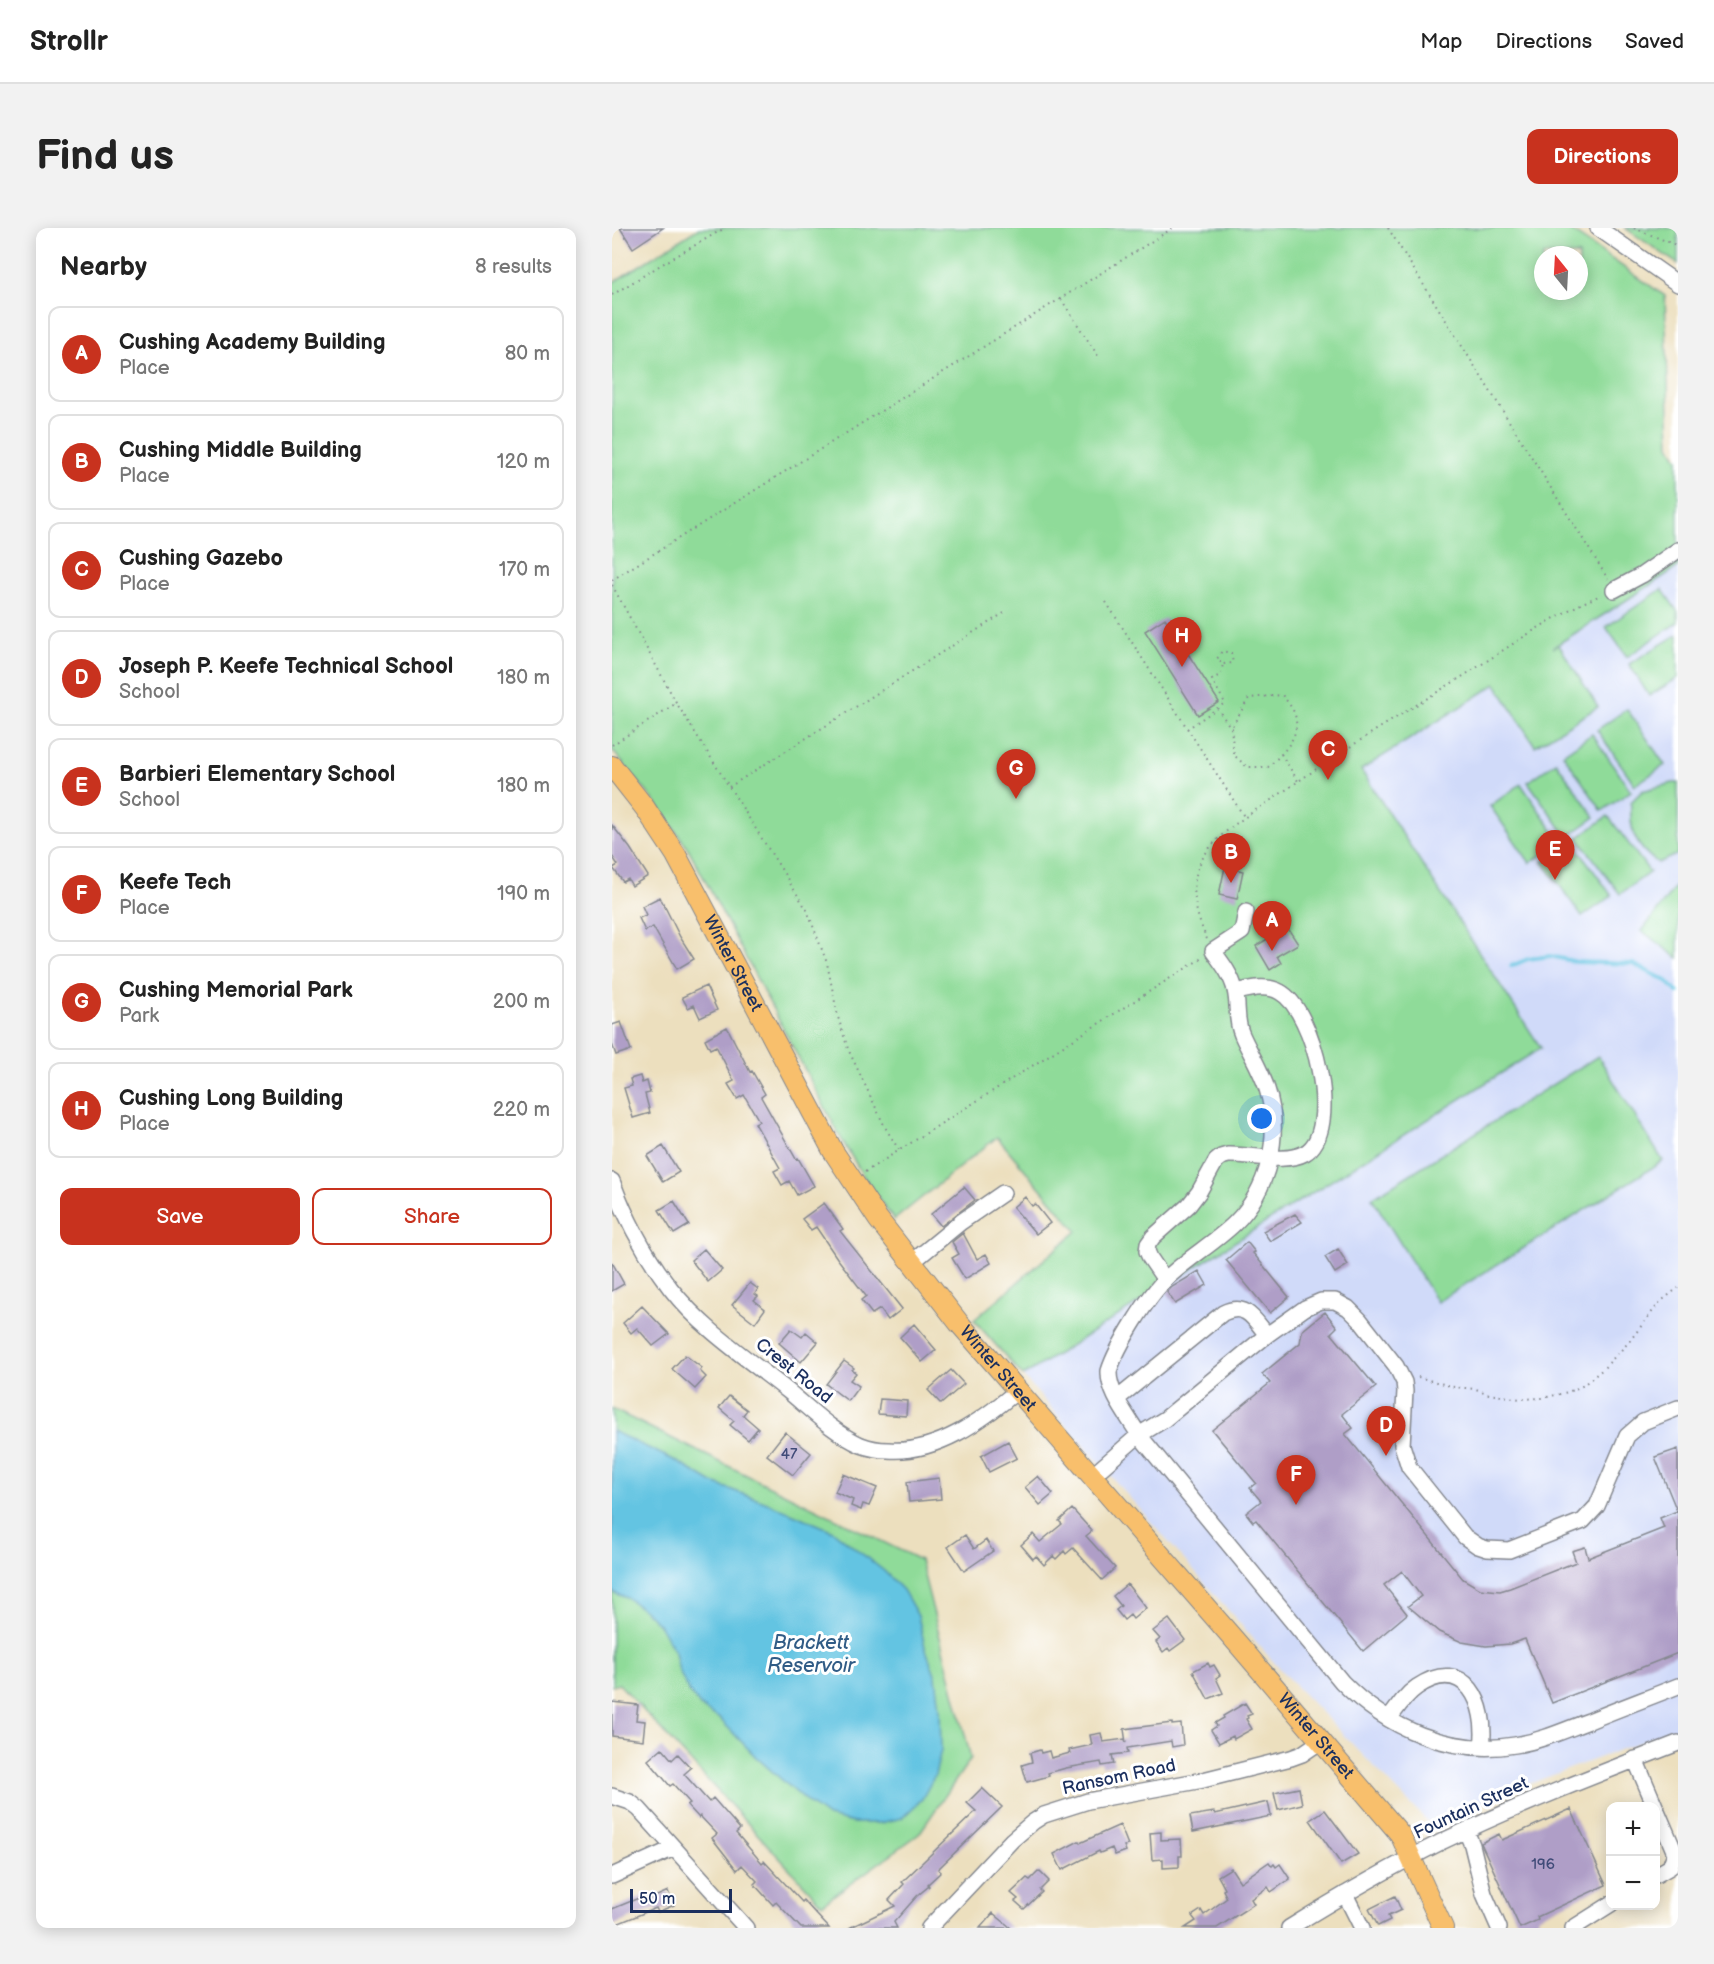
<!DOCTYPE html>
<meta charset="utf-8">
<style>
:root{--surface:#fff;--page:#f2f2f2;--text:#222;--muted:#767676;--line:#e0e0e0;--accent:#c8321e}
body{margin:0;font-family:"Balsamiq Sans",sans-serif;background:var(--page);color:var(--text)}
.controls{position:absolute;right:18px;bottom:18px;display:grid;overflow:hidden;border-radius:12px;box-shadow:0 3px 15px #0003}
.controls button{width:54px;height:54px;display:grid;place-items:center;padding:0;border:0;border-bottom:2px solid var(--line);background:var(--surface);color:var(--text);font:30px sans-serif}
.compass{position:absolute;left:922px;top:18px;width:54px;height:54px;border-radius:50%;background:var(--surface);box-shadow:0 3px 15px #0003;rotate:342deg}
.scale{position:absolute;left:18px;bottom:15px;width:102px;box-sizing:border-box;padding-left:6px;border:3px solid #1b2f5e;border-top:0;font-size:16px;line-height:21px;white-space:nowrap;color:#1b2f5e;-webkit-text-stroke:4px #fff;paint-order:stroke}
.you{position:absolute;left:650px;top:891px;width:21px;height:21px;margin:-15px;border:4px solid #fff;border-radius:50%;background:#1a73e8;box-shadow:0 0 0 9px #1a73e833}
.badge{display:grid;place-items:center;width:39px;height:39px;border-radius:50%;background:var(--accent);color:#fff;font-size:20px;font-weight:700}
.pin{position:absolute;translate:-50% -50px;filter:drop-shadow(0 2px 3px #0008)}
.pin::after{content:'';position:absolute;top:32px;width:21px;height:18px;background:inherit;clip-path:polygon(0 0,100% 0,50% 100%)}
.list{margin:0;padding:0;list-style:none}
h2{display:flex;justify-content:space-between;align-items:center;height:78px;margin:0;padding:0 24px;font-size:26px}
h2 small{font-size:20px;font-weight:400;color:var(--muted)}
.list li{display:grid;grid-template-columns:39px 1fr auto;gap:18px;align-items:center;box-sizing:border-box;height:96px;margin:0 12px 12px;padding:0 12px;border:2px solid var(--line);border-radius:12px}
.list b{display:block;font-size:22px;white-space:nowrap}
.list p{margin:0;font-size:20px;white-space:nowrap;color:var(--muted)}
.list em{font-size:20px;font-style:normal;color:var(--muted)}
.actions{display:flex;gap:12px;padding:18px 24px}
.actions a{flex:1;padding:14px 0;border:2px solid var(--accent);border-radius:12px;text-align:center;font-size:21px;color:var(--accent)}
.actions .main{background:var(--accent);color:#fff}
.map{position:relative;flex:none;width:1066px;height:1700px;overflow:hidden;border-radius:12px}
header{display:flex;align-items:center;gap:36px;box-sizing:border-box;height:84px;padding:0 30px;background:var(--surface);border-bottom:2px solid var(--line)}
header strong{font-size:28px}
nav{display:flex;gap:33px;margin-inline-start:auto;font-size:21px}
.intro{display:flex;align-items:center;justify-content:space-between;box-sizing:border-box;height:144px;padding:0 36px}
h1{margin:0;font-size:42px}
.button{padding:15px 27px;border-radius:12px;background:var(--accent);color:#fff;font-size:21px;font-weight:700}
main{display:flex;gap:36px;padding:0 36px}
aside{flex:1;background:var(--surface);border-radius:12px;box-shadow:0 3px 15px #0003}
.map>svg:first-child{display:block}
.built{fill:#d0daf9}
.green{fill:#8fdb99;stroke:#55857c;stroke-width:1.5;fill-rule:evenodd}
.water{fill:#64c4e2;stroke:#407aa0;stroke-width:1.5}
.lines{fill:none;stroke-linecap:round;stroke-linejoin:round}
.stream{stroke:#64c4e2;stroke-width:4}
.building{fill:#af9ec7}
.minor-casing{stroke:#84878e;stroke-width:18}
.major-casing{stroke:#84878e;stroke-width:22}
.path{stroke:#84878e;stroke-width:2;stroke-dasharray:1.5 4.5;stroke-linecap:butt}
.minor{stroke:#fff;stroke-width:15}
.major{stroke:#f8bf6c;stroke-width:20}
.labels{text-anchor:middle;dominant-baseline:central;stroke-width:6;stroke-linejoin:round;paint-order:stroke}
.number-label{font-size:15px;fill:#404b78}
.street-label{font-size:18px;fill:#1b2f5e;stroke:#fff}
.water-label{font-size:20px;font-style:italic;fill:#315c86;stroke:#fff}
</style>
<header>
<strong>Strollr</strong>
<nav><a>Map</a><a>Directions</a><a>Saved</a></nav>
</header>
<div class="intro"><h1>Find us</h1><a class="button">Directions</a></div>
<main>
<aside>
<h2>Nearby<small>8 results</small></h2>
<ul class="list">
<li><span class="badge">A</span><div><b>Cushing Academy Building</b><p>Place</p></div><em>80 m</em></li>
<li><span class="badge">B</span><div><b>Cushing Middle Building</b><p>Place</p></div><em>120 m</em></li>
<li><span class="badge">C</span><div><b>Cushing Gazebo</b><p>Place</p></div><em>170 m</em></li>
<li><span class="badge">D</span><div><b>Joseph P. Keefe Technical School</b><p>School</p></div><em>180 m</em></li>
<li><span class="badge">E</span><div><b>Barbieri Elementary School</b><p>School</p></div><em>180 m</em></li>
<li><span class="badge">F</span><div><b>Keefe Tech</b><p>Place</p></div><em>190 m</em></li>
<li><span class="badge">G</span><div><b>Cushing Memorial Park</b><p>Park</p></div><em>200 m</em></li>
<li><span class="badge">H</span><div><b>Cushing Long Building</b><p>Place</p></div><em>220 m</em></li>
</ul>
<div class="actions"><a class="main">Save</a><a>Share</a></div>
</aside>
<div class="map">
<svg width="1066" height="1700" viewBox="0 0 1066 1700">
<rect width="100%" height="100%" fill="#fff"/>
<filter id="ink" filterUnits="userSpaceOnUse"><feTurbulence type="fractalNoise" baseFrequency=".0167" numOctaves="2"/><feDisplacementMap in="SourceGraphic" scale="12" xChannelSelector="R" yChannelSelector="G"/><feConvolveMatrix kernelMatrix="1 2 1 2 8 2 1 2 1" color-interpolation-filters="sRGB"/></filter>
<filter id="wash" filterUnits="userSpaceOnUse"><feTurbulence type="fractalNoise" baseFrequency=".008" numOctaves="4" result="noise"/><feDisplacementMap in="SourceGraphic" scale="24" xChannelSelector="R" yChannelSelector="G"/><feGaussianBlur stdDeviation="1.35" result="paint"/><feColorMatrix in="noise" values="0 0 0 0 0 0 0 0 0 0 0 0 0 0 0 0 0 1.4 0 .05"/><feComposite in="paint" operator="in"/></filter>
<g filter="url(#wash)">
<rect width="100%" height="100%" fill="#ecdfbe"/>
<path class="built" d="M1066 339V1500L816 1594 674 1448 411 1148 928 820 749 542Z"/>
<path class="green" d="M87 0H955L1053 68 1058 217 1066 231V339L940 420 947 417 986 479 923 518 884 456 749 542 929 820 411 1148 362 1092 465 1003 385 909 282 992 255 954 232 916 77 622 44 575 0 522V55ZM931 27H967V63H931Z
M1013 0H1066V36Z
M1050 361 1066 384V394L1015 429 994 399Z
M1066 406V450L1037 468 1017 436Z
M1015 481 1053 537 1023 557 985 502Z
M980 506 1019 563 990 583 951 526Z
M944 534 983 589 955 609 916 554Z
M1061 555H1066V626L1046 635C1023 619 1017 603 1019 574L1030 563Z
M909 556 949 614 918 635 878 578Z
M996 588 1038 644 1008 666 966 610Z
M960 613 1000 668 970 689 931 634Z
M1066 655V730L1030 703Z
M986 828 1051 933 825 1074 760 970Z
M0 1181 308 1332 359 1530 307 1606 210 1676 7 1456 0 1458Z"/>
<path class="water" d="M0 1203 64 1233 101 1255 158 1276 221 1303 272 1343 291 1362 306 1388 313 1419 324 1449 328 1481 329 1522 323 1547 310 1571 290 1590 268 1595H242L216 1589 195 1574 144 1529 108 1491 89 1479 77 1464 67 1443 63 1424 47 1396 32 1382 15 1370 0 1364Z"/>
<g class="lines">
<path class="stream" d="M899 738 916 731 938 728 965 734 1021 736 1055 753 1066 765"/>
</g>
<g id="blocks">
<path class="building" d="M8 0H51L21 20Z
M553 390 607 474 586 487 533 403Z
M0 597 18 620 36 648 20 658 16 651 11 654 1 640 6 637 0 628Z
M613 639 631 643 625 671 607 667Z
M48 669 68 709 82 731 65 741 41 699 33 703 27 690 34 687 30 678Z
M675 699 686 716 665 728 669 735 658 742 644 718Z
M94 758 105 782 88 790 82 777 76 780 70 769Z
M9 794 19 822 4 827 0 816V797Z
M115 799 138 844 140 843 153 866 149 869 184 931 186 930 202 958 185 967 177 953 170 957 162 943 168 940 143 895 147 893 132 867 125 871 116 856 122 853 104 818 98 821 93 811Z
M28 848 30 855 35 853 38 865 33 866 38 885 21 890 12 860 20 858 18 851Z
M51 918 67 944 51 954 35 928Z
M352 959 363 972 329 998 319 986Z
M413 969 420 978 423 976 438 995 424 1006 401 979Z
M62 973 77 997 62 1006 47 982Z
M212 975 231 1001 228 1003 290 1081 276 1092 268 1081 260 1086 249 1072 254 1068 225 1030 204 999 199 1002 190 991Z
M683 986 690 994 658 1013 651 1003Z
M351 1005 365 1031 374 1026 379 1035 353 1051 340 1030 347 1026 340 1014Z
M635 1014 643 1024 641 1025 677 1069 658 1085 614 1032Z
M92 1021 110 1042 96 1054 79 1032Z
M726 1021 736 1037 723 1045 713 1029Z
M0 1034 12 1056 0 1063Z
M587 1043 595 1057 563 1076 555 1064 560 1059Z
M138 1055 146 1061 143 1066 146 1068 142 1072 153 1081 143 1095 120 1077Z
M30 1078 57 1106 41 1118 25 1100 19 1105 11 1095Z
M713 1084 725 1099 719 1105 764 1159 730 1186 741 1200 733 1206 851 1351 868 1361 888 1363 898 1360 964 1334 960 1323 973 1319 976 1330 1052 1300 1048 1290 1065 1283 1043 1229 1066 1221V1425L940 1475 913 1411 898 1416 874 1418 850 1414 827 1404 796 1378 809 1368 790 1343 772 1357 795 1386 751 1423 644 1292 641 1294 634 1285 649 1273 638 1260 644 1255 600 1202 658 1155 650 1146 688 1115 690 1103Z
M302 1096 324 1122 310 1134 288 1109Z
M179 1101 190 1109 194 1104 206 1114 189 1134 167 1115Z
M73 1127 90 1140 88 1143 94 1149 83 1161 60 1141Z
M232 1133 242 1140 240 1142 244 1145 238 1152 247 1158 236 1173 214 1156Z
M339 1142 352 1156 329 1176 316 1162Z
M117 1168 135 1182 131 1187 146 1200 136 1212 118 1197 122 1193 107 1180Z
M268 1171 295 1173 294 1188 266 1186Z
M173 1204 199 1225 181 1247 155 1227Z
M396 1213 405 1230 377 1244 369 1228Z
M231 1246 265 1260 257 1278 251 1276 249 1282 239 1278 241 1272 223 1264Z
M426 1248 441 1266 428 1277 413 1259Z
M327 1250 329 1271 297 1274 295 1254Z
M460 1281 480 1303 474 1308 503 1340 490 1352 461 1320 454 1326 452 1323 444 1331 441 1328 432 1337 424 1328 421 1331 409 1317 421 1306 428 1314 450 1296 447 1293Z
M353 1307 362 1321 374 1312 381 1323 352 1343 336 1319Z
M515 1356 534 1380 521 1391 518 1387 512 1392 504 1382 509 1378 501 1368Z
M557 1391 573 1412 558 1423 556 1420 551 1424 544 1414 548 1411 541 1403Z
M596 1435 598 1439 602 1437 608 1447 604 1450 611 1465 596 1471 581 1443Z
M0 1474 26 1477 24 1492 33 1493 31 1512 0 1508Z
M633 1475 640 1486 635 1488 636 1490 634 1491 640 1501 622 1511 621 1508 607 1515 599 1502 605 1498 603 1495 612 1490 611 1488Z
M560 1495V1497L569 1496 571 1517 560 1519 559 1513 515 1520 516 1525 500 1527 502 1536 490 1538 489 1534 454 1540 436 1545 437 1548 415 1554 410 1537 420 1534 418 1525 428 1522 429 1525 437 1523 439 1530 458 1525 457 1522 480 1517 478 1507 489 1505 491 1514 513 1511 514 1515 512 1501Z
M50 1520 60 1532 66 1526 79 1540 72 1546 97 1574 101 1570 128 1601 124 1605 150 1635 152 1633 190 1674 191 1672 217 1700H189L164 1674 161 1677 142 1656 145 1653 130 1637 125 1642 100 1610 105 1606 88 1588 87 1590 75 1577 78 1575 61 1556 58 1558 36 1532Z
M370 1560 390 1579 326 1641 329 1644 316 1656 317 1658 305 1668 282 1694 285 1700H237L283 1678 277 1672 292 1656 290 1654 364 1583 355 1575Z
M687 1560 690 1576 666 1582 662 1565Z
M656 1574 659 1588 581 1604 578 1588 602 1584 603 1586Z
M959 1581 994 1657 925 1689 926 1692 908 1700 869 1615 887 1606 890 1612Z
M713 1582 746 1626 729 1636 698 1592Z
M508 1597 516 1617 512 1618 514 1623 503 1627 500 1620 488 1625 487 1623 450 1642 442 1626 467 1613 468 1615Z
M549 1604V1612L569 1611 570 1628H567V1639L551 1640V1631L540 1632 538 1605Z
M657 1634 660 1638 662 1636 664 1639 668 1636 678 1651 659 1664 656 1659 639 1671 642 1676 605 1700H573L584 1693 580 1688 589 1682 592 1687 615 1670 611 1662 613 1661 606 1648 619 1640 628 1654Z
M427 1643 437 1653 428 1662 430 1664 412 1681 403 1673 406 1671 399 1665 415 1650 418 1652Z
M56 1663 62 1677 46 1684 44 1680 0 1698V1681L34 1667 36 1672Z
M783 1668 789 1682 776 1688 778 1692 766 1698 757 1681Z
M381 1685 399 1700H368Z"/>
</g>
</g>
<g filter="url(#ink)">
<use href="#blocks" fill-opacity="0" stroke="#84878e" stroke-width="1.5"/>
<g class="lines">
<g class="minor-casing">
<path id="minor" d="M986 0 1066 56
M1002 362 1030 347 1066 322
M634 684 630 704 601 723C610 735 620 748 623 762 627 778 623 792 630 807 638 825 649 842 655 861 670 906 657 962 622 996 601 1016 576 1030 555 1050 536 1068 505 1118 497 1143 496 1165 516 1188 527 1207L730 1454C775 1500 838 1528 903 1517 929 1513 953 1502 977 1493 1006 1481 1036 1470 1066 1458
M0 953C14 991 34 1028 59 1061 90 1101 136 1131 176 1163 198 1181 222 1205 249 1217 257 1220 267 1222 276 1222 324 1226 371 1192 406 1162
M299 1035 349 994 391 965
M553 1052 538 1030 535 1023 536 1016 541 1009 577 977 587 964 604 933 609 929 616 927C638 926 673 936 693 925 731 903 702 782 668 764 655 756 638 761 624 764
M505 1171 611 1085C634 1074 642 1091 655 1107
M480 1248 527 1207 553 1191 655 1107 693 1080 709 1073H723L736 1080 748 1092 784 1138 792 1154 793 1163 790 1217 797 1239 853 1309 866 1318 875 1321 897 1322 971 1293 985 1278 1015 1208 1031 1194 1066 1180
M777 1491C785 1480 793 1467 805 1459 854 1426 876 1477 870 1519
M1023 1531 1063 1625 1058 1639 1044 1647
M0 1568 18 1574 27 1581 134 1700
M854 1603 860 1617 872 1666 887 1700
M0 1648 62 1620
M733 1666 750 1700
M317 1700 400 1612 421 1594 432 1587 476 1573 591 1552 679 1530 690 1526 709 1513
M677 1700C727 1669 777 1640 829 1614 906 1577 986 1546 1066 1515
M961 1700 999 1676"/>
</g>
<g class="major-casing">
<g id="major">
<path id="s1" d="M0 538 33 580 64 627 221 923 266 991 347 1095 626 1416 788 1606 831 1700"/>
</g>
</g>
<path class="path" d="M776 0 996 351
M1022 0 1066 18
M0 67 47 38 113 0
M449 71 488 131
M0 352 561 0
M0 357 65 476 195 682 215 735 226 789 236 821 273 899 287 922
M494 374 633 590
M605 480 619 500 622 527 635 539H656C671 525 689 509 683 487 681 480 674 472 670 467L637 470 619 500
M575 501 613 475 600 452 609 446 611 436 605 431 610 423 619 425 621 435 611 436
M0 517 63 476
M669 526 686 553
M117 559 392 385
M595 711C582 684 575 651 594 625 610 601 645 582 668 566 729 523 793 484 856 445 899 418 942 386 989 367
M253 944 590 730
M806 1149 842 1159 864 1161 877 1166 909 1171 931 1170 956 1164 970 1158 991 1141 1016 1115 1048 1074 1066 1060"/>
<use href="#minor" class="minor"/>
<use href="#major" class="major"/>
</g>
</g>
<g class="labels">
<g class="number-label">
<text x="177" y="1226">47</text>
<text x="931" y="1636">196</text>
</g>
<g class="street-label">
<text stroke="none"><textPath href="#s1" startOffset="232">Winter Street</textPath></text>
<text stroke="none"><textPath href="#s1" startOffset="718">Winter Street</textPath></text>
<text transform="translate(182 1143) rotate(39)">Crest Road</text>
<text stroke="none"><textPath href="#s1" startOffset="1204">Winter Street</textPath></text>
<text transform="translate(507 1549) rotate(-12)">Ransom Road</text>
<text transform="translate(859 1580) rotate(-25)">Fountain Street</text>
</g>
<g class="water-label">
<text x="199" y="1415">Brackett<tspan x="199" dy="23">Reservoir</tspan></text>
</g>
</g>
</svg>
<div class="controls">
<button>+</button>
<button>−</button>
</div>
<svg class="compass" viewBox="-18 -18 36 36"><path d="M0-13l5 13h-10z" fill="#e53935"/><path d="M0 13l5-13h-10z" fill="#767676"/></svg>
<div class="scale">50 m</div>
<div class="you"></div>
<div class="pin badge" style="left:660px;top:723px">A</div>
<div class="pin badge" style="left:619px;top:655px">B</div>
<div class="pin badge" style="left:716px;top:552px">C</div>
<div class="pin badge" style="left:774px;top:1228px">D</div>
<div class="pin badge" style="left:943px;top:652px">E</div>
<div class="pin badge" style="left:684px;top:1277px">F</div>
<div class="pin badge" style="left:404px;top:571px">G</div>
<div class="pin badge" style="left:570px;top:439px">H</div>
</div>
</main>
